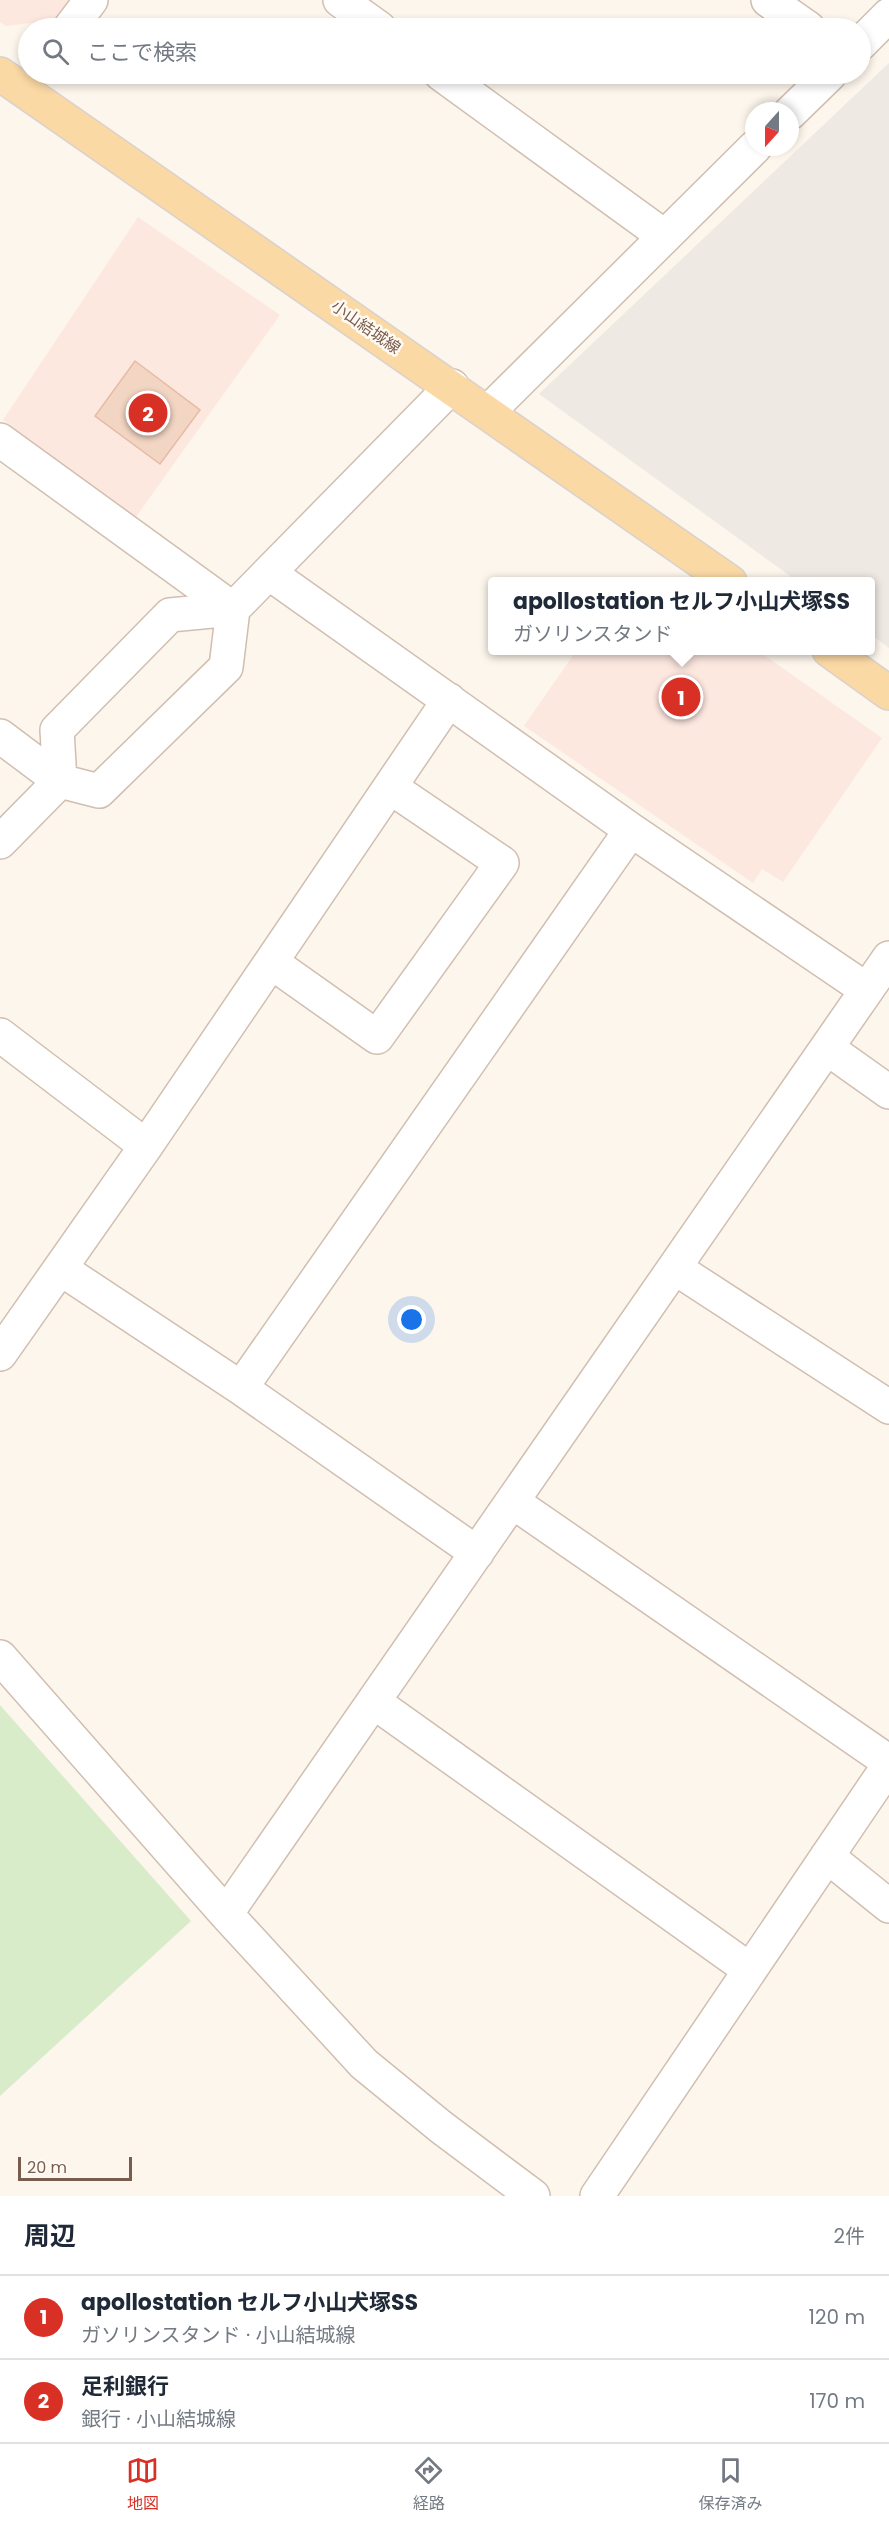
<!DOCTYPE html>
<html lang="ja">
<meta charset="utf-8">
<style>
:root{--surface:#fff;--page:#f2f2f3;--text:#1f2937;--muted:#747a83;--line:#e0e1e3;--accent:#d93025}
body{margin:0;font-family:Poppins,"Noto Sans JP",sans-serif;background:var(--page);color:var(--text)}
.compass{position:absolute;left:745px;top:102px;width:54px;height:54px;border-radius:50%;background:var(--surface);box-shadow:0 3px 9px #0003;rotate:201deg}
.scale{position:absolute;left:18px;bottom:15px;width:114px;box-sizing:border-box;padding-left:6px;border:3px solid #7a5c4d;border-top:0;font-size:16px;line-height:21px;white-space:nowrap;color:#7a5c4d;-webkit-text-stroke:4px #fffaf3;paint-order:stroke}
.you{position:absolute;left:412px;top:1320px;width:21px;height:21px;margin:-15px;border:4px solid #fff;border-radius:50%;background:#1a73e8;box-shadow:0 0 0 9px #1a73e833}
.badge{display:grid;place-items:center;width:39px;height:39px;border-radius:50%;background:var(--accent);color:#fff;font-size:20px;font-weight:700}
.pin{position:absolute;translate:-50% -50%;border:3px solid #fff;box-shadow:0 2px 6px #0006}
.popup{position:absolute;left:488px;top:577px;width:387px;height:78px;box-sizing:border-box;display:grid;place-content:center;border-radius:6px;background:var(--surface);filter:drop-shadow(0 2px 4px #0005);font-size:20px;white-space:nowrap;color:var(--muted)}
.popup b{font-size:22px;color:var(--text)}
.popup::after{content:'';position:absolute;left:50%;top:100%;margin-left:-12px;border:12px solid transparent;border-top-color:var(--surface)}
.list{margin:0;padding:0;list-style:none}
h2{display:flex;justify-content:space-between;align-items:center;height:78px;margin:0;padding:0 24px;font-size:26px}
h2 small{font-size:20px;font-weight:400;color:var(--muted)}
.list li{display:grid;grid-template-columns:39px 1fr auto;gap:18px;align-items:center;box-sizing:border-box;height:84px;padding:0 24px;border-top:2px solid var(--line)}
.list b{display:block;font-size:22px;white-space:nowrap}
.list p{margin:0;font-size:20px;white-space:nowrap;color:var(--muted)}
.list em{font-size:20px;font-style:normal;color:var(--muted)}
.icon{flex:none;width:33px;height:33px;fill:none;stroke:currentColor;stroke-width:2;stroke-linecap:round;stroke-linejoin:round}
.map{position:relative;flex:none;width:889px;height:2196px;overflow:hidden}
.search{position:absolute;background:var(--surface);box-shadow:0 3px 9px #0003;left:18px;right:18px;top:18px;height:66px;display:flex;align-items:center;gap:15px;box-sizing:border-box;padding:0 21px;border-radius:33px;color:var(--muted);font-size:22px}
.sheet{height:246px;background:var(--surface)}
nav{display:flex;justify-content:space-around;align-items:center;box-sizing:border-box;height:84px;border-top:2px solid var(--line);background:var(--surface);font-size:16px;color:var(--muted)}
nav a{display:grid;justify-items:center;gap:3px}
nav .on{color:var(--accent)}
.map>svg:first-child{display:block}
.commercial{fill:#fde8e0}
.industrial{fill:#efe9e4}
.green{fill:#d8ecc9}
.building{fill:#f3d5c3;stroke:#e6bba3;stroke-width:1.5}
.lines{fill:none;stroke-linecap:round;stroke-linejoin:round}
.minor-casing{stroke:#d1beb0;stroke-width:36}
.major-casing{stroke:#dad1cd;stroke-width:36}
.minor{stroke:#fff;stroke-width:33}
.major{stroke:#fbd9a5;stroke-width:33}
.labels{text-anchor:middle;dominant-baseline:central;stroke-width:5;stroke-linejoin:round;paint-order:stroke}
.street-label{font-size:16px;fill:#7a5c4d;stroke:#fffaf3}
</style>
<div class="map">
<svg width="889" height="2196" viewBox="0 0 889 2196">
<rect width="100%" height="100%" fill="#fdf6ec"/>
<path class="commercial" d="M0 0H72L58 20 6 26 0 22Z
M138 217 280 315 136 517 3 420Z
M757 650 882 738 783 882 762 869 753 883 524 726 576 651Z"/>
<path class="industrial" d="M889 63V648L870 634V582L797 581 539 394Z"/>
<path class="green" d="M0 1705 191 1921 0 2096Z"/>
<path class="building" d="M135 361 200 410 160 464 95 416Z"/>
<g class="lines">
<g class="minor-casing">
<path id="minor" d="M340 0 379 28
M768 0 808 28
M70 28 91 0
M860 44 889 15
M441 74 664 236
M790 113 830 74
M488 412 755 147
M0 440 233 609
M269 573 631 830 867 990
M233 609 226 667 99 791 60 781 57 730 170 615 233 609 452 386
M0 736 60 781 0 842
M271 962 377 1037 502 863 390 787
M0 1035 146 1146
M827 1048 889 1092
M675 1268 889 1407
M61 1269 241 1388 477 1553
M0 1354 146 1146 449 700
M241 1388 631 830
M513 1502 889 1762
M0 1657 226 1914 364 2064 441 2127 533 2196
M374 1702 750 1970
M827 1856 889 1906
M226 1914 889 958
M597 2196 889 1765"/>
</g>
<g class="major-casing">
<path id="major" d="M0 74 730 582
M829 650 889 693"/>
</g>
<use href="#minor" class="minor"/>
<use href="#major" class="major"/>
</g>
<g class="labels">
<g class="street-label">
<text transform="translate(366 327) rotate(35)">小山結城線</text>
</g>
</g>
</svg>
<svg class="compass" viewBox="-18 -18 36 36"><path d="M0-13l5 13h-10z" fill="#e53935"/><path d="M0 13l5-13h-10z" fill="#747a83"/></svg>
<div class="scale">20 m</div>
<div class="you"></div>
<div class="pin badge" style="left:681px;top:697px">1</div>
<div class="popup"><b>apollostation セルフ小山犬塚SS</b>ガソリンスタンド</div>
<div class="pin badge" style="left:148px;top:413px">2</div>
<div class="search"><svg class="icon" aria-label="search" viewBox="0 0 24 24"><circle cx="10" cy="10" r="6"/><path d="M15 15l6 6"/></svg>ここで検索</div>
</div>
<section class="sheet">
<h2>周辺<small>2件</small></h2>
<ul class="list">
<li><span class="badge">1</span><div><b>apollostation セルフ小山犬塚SS</b><p>ガソリンスタンド · 小山結城線</p></div><em>120 m</em></li>
<li><span class="badge">2</span><div><b>足利銀行</b><p>銀行 · 小山結城線</p></div><em>170 m</em></li>
</ul>
</section>
<nav>
<a class="on"><svg class="icon" aria-label="map" viewBox="0 0 24 24"><path d="M3 6l6-2 6 2 6-2v14l-6 2-6-2-6 2zM9 4v14M15 6v14"/></svg>地図</a>
<a><svg class="icon" aria-label="directions" viewBox="0 0 24 24"><path d="M12 3l9 9-9 9-9-9zM9 14v-3h6M13 9l2 2-2 2"/></svg>経路</a>
<a><svg class="icon" aria-label="saved" viewBox="0 0 24 24"><path d="M7 4h10v16l-5-4-5 4z"/></svg>保存済み</a>
</nav>
